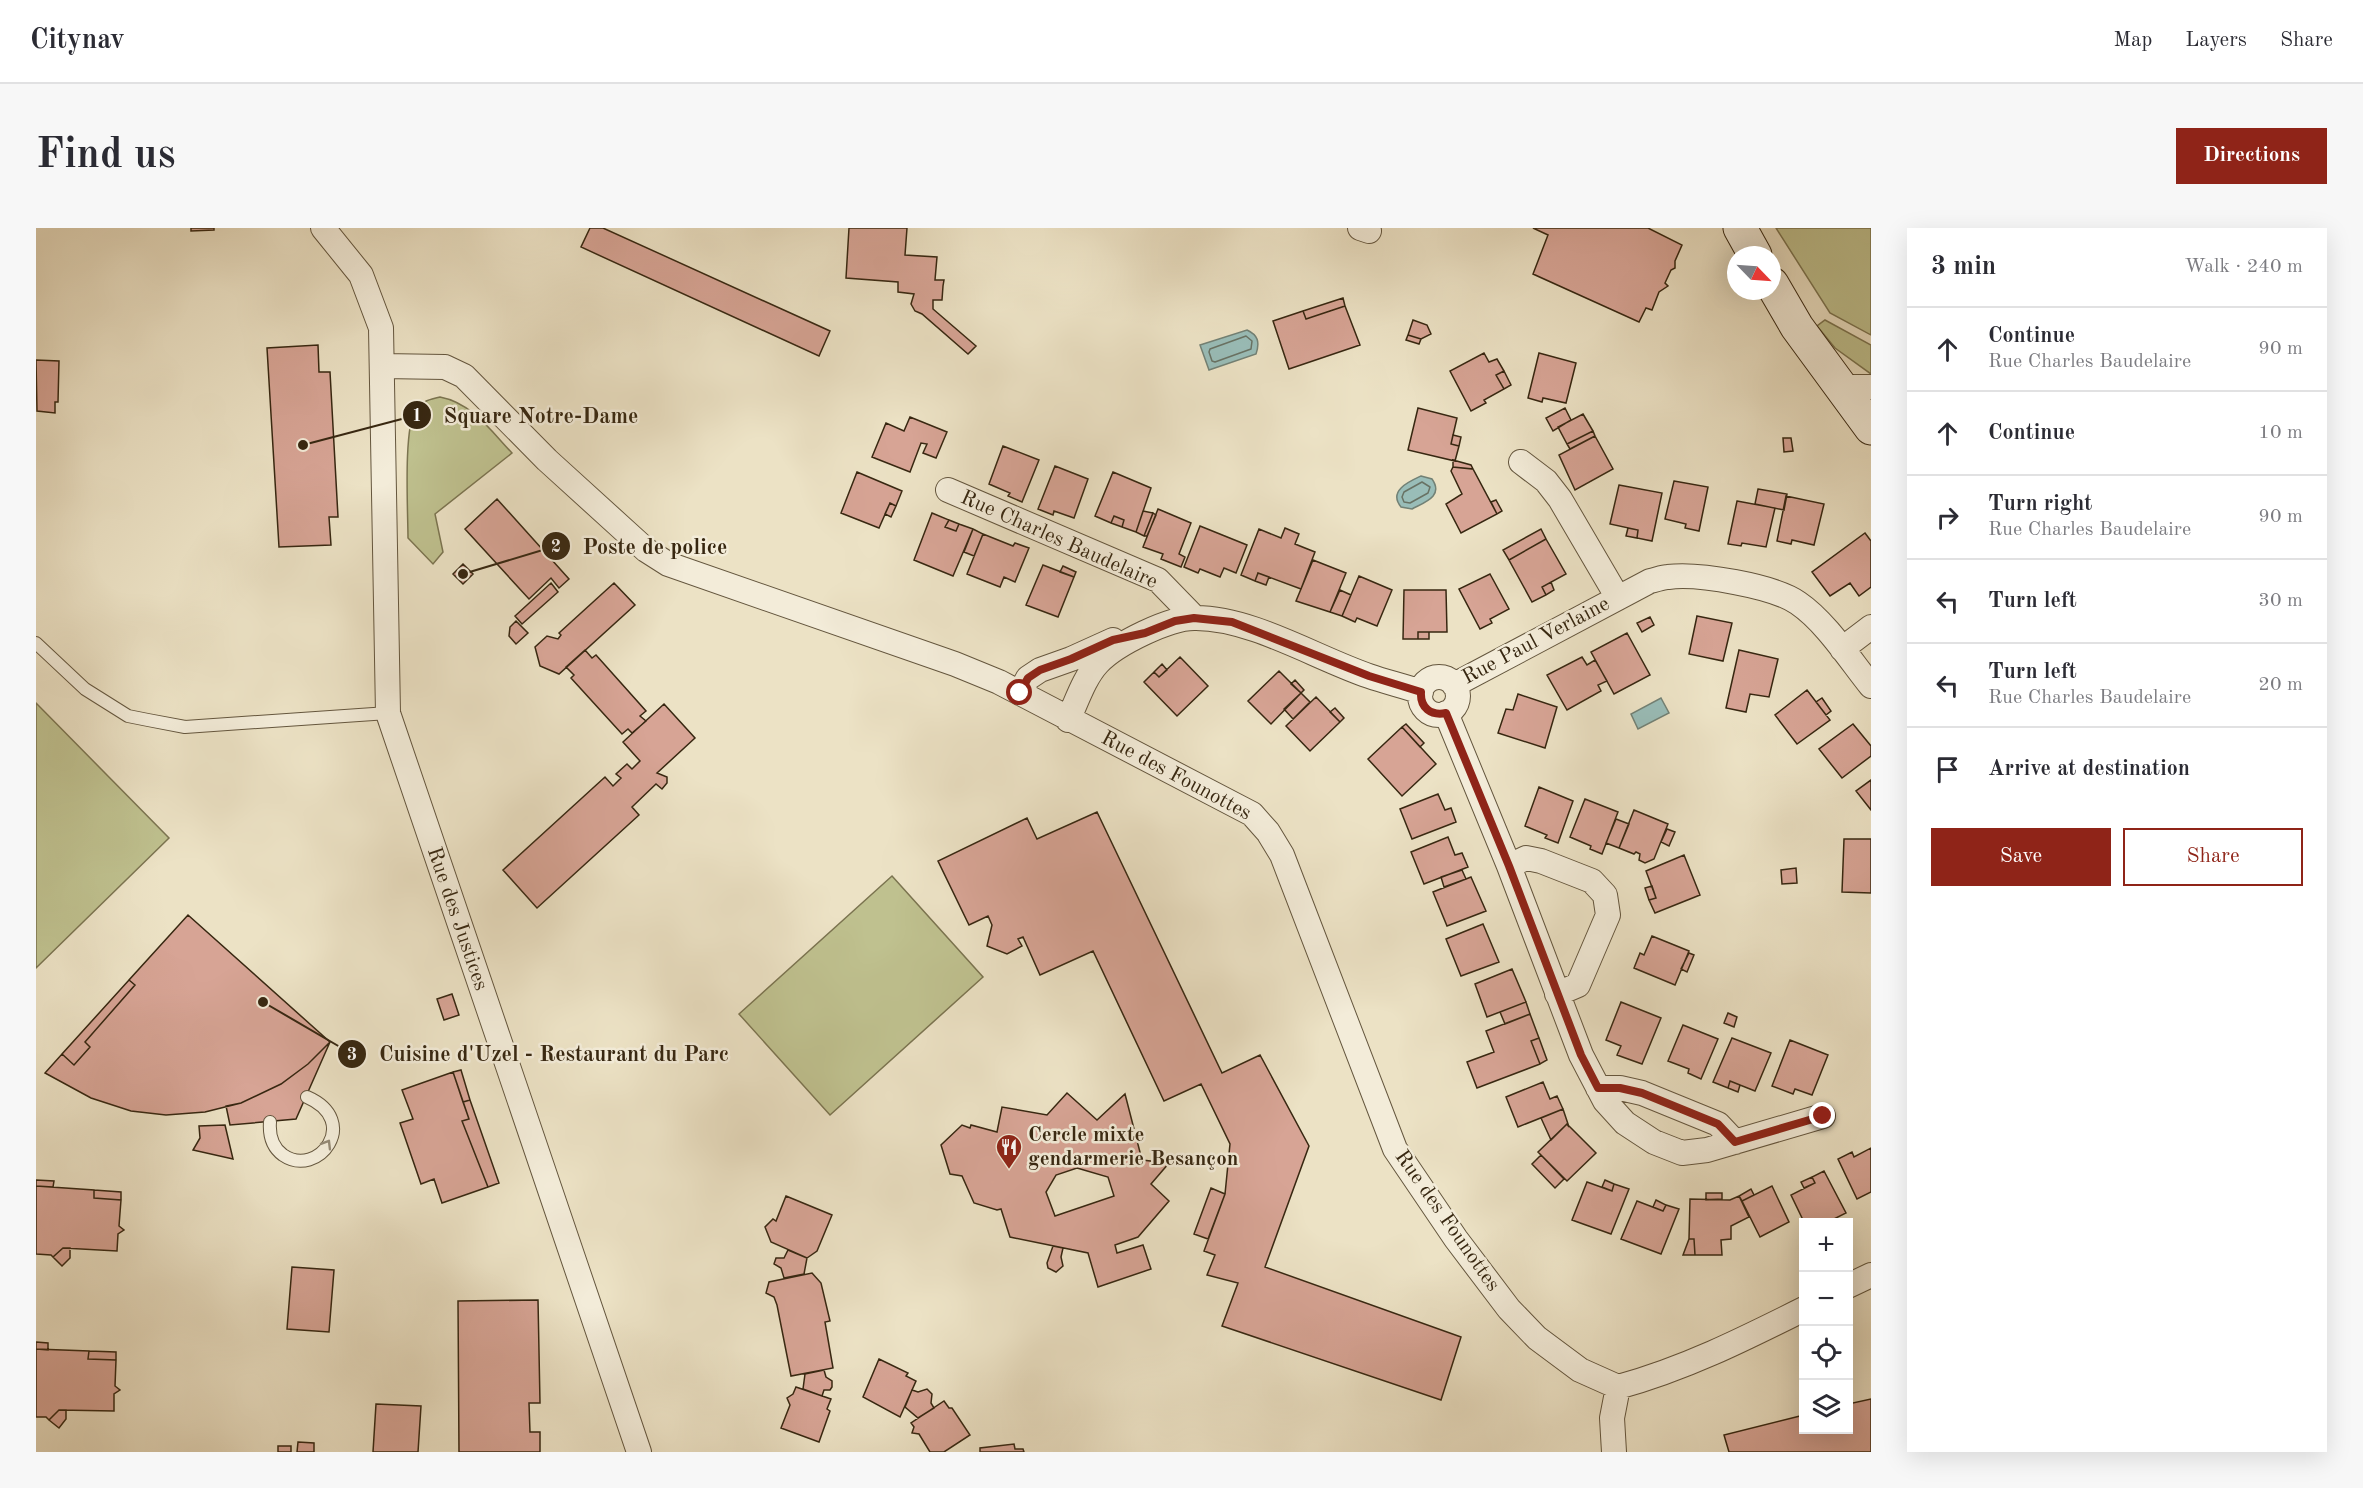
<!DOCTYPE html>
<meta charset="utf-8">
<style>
:root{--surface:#fff;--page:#f7f7f7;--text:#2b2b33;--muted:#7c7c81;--line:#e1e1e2;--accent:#8f2418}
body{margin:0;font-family:"Old Standard TT",serif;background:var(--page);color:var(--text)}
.controls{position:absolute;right:18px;bottom:18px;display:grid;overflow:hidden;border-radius:0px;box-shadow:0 6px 24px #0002}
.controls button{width:54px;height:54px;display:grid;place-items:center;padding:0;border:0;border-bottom:2px solid var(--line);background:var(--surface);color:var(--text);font:30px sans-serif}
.compass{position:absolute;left:1691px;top:18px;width:54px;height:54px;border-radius:50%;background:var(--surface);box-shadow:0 6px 24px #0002;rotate:115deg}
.stop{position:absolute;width:18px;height:18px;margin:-14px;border:4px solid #8f2418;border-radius:50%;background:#fff}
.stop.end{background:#8f2418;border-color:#fff;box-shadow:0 2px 6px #0008}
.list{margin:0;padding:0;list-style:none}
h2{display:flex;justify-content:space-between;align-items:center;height:78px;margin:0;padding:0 24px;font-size:26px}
h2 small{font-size:20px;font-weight:400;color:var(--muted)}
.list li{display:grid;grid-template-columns:39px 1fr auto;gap:18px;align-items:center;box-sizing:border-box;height:84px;padding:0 24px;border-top:2px solid var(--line)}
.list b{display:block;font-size:22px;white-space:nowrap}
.list p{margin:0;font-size:20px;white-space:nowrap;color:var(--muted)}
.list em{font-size:20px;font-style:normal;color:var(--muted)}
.actions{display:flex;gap:12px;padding:18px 24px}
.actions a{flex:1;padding:14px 0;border:2px solid var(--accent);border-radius:0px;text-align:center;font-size:21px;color:var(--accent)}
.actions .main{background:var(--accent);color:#fff}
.icon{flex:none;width:33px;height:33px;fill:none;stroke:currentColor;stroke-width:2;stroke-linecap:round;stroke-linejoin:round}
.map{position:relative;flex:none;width:1835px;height:1224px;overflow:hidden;border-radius:0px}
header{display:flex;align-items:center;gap:36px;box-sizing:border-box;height:84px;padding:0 30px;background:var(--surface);border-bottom:2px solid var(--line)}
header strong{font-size:28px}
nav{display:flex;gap:33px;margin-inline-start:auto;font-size:21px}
.intro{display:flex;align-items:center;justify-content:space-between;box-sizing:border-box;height:144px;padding:0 36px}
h1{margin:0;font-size:42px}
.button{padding:15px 27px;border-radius:0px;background:var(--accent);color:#fff;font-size:21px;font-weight:700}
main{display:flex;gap:36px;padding:0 36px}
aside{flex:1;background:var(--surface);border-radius:0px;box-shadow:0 6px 24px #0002}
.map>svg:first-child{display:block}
.green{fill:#bfc18f;stroke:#7b7450;stroke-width:1.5}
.water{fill:#99bdb8;stroke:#728175;stroke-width:1.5}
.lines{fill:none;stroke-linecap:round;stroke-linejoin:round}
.shore{stroke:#687264;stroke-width:1.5}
.building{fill:#d7a495;stroke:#372711;stroke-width:1.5;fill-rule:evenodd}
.lane-casing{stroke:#64563e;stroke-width:14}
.street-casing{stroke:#64563e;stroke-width:26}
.secondary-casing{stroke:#372711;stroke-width:35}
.lane{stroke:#f3ecd9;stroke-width:12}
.street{stroke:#f3ecd9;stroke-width:24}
.secondary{stroke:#f3ecd9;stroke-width:33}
.oneway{stroke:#958a75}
.route{stroke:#8f2418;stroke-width:8}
.labels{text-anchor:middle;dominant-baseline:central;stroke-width:5;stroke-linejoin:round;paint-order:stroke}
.street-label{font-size:21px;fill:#372711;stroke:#f3ecd9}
.poi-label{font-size:21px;font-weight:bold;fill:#372711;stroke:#f3ecd9;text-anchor:start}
.leader{fill:none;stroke:#372711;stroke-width:2}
.callout-dot{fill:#372711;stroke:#f3ecd9;stroke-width:2}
.mark-label{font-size:18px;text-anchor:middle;font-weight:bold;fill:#fff}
.callout-label{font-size:22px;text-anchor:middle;font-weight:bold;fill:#372711;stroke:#f3ecd9;stroke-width:5;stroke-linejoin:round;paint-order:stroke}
</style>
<header>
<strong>Citynav</strong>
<nav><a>Map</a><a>Layers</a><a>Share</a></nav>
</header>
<div class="intro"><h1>Find us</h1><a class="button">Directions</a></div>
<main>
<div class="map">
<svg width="1835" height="1224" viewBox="0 0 1835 1224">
<rect width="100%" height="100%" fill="#ece2c5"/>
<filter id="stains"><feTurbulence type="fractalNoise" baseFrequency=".00333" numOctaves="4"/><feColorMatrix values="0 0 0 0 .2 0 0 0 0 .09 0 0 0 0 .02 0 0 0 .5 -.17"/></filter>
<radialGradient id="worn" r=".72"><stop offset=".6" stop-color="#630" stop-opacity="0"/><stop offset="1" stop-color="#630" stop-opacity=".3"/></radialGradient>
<path class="green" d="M1740 0H1835V107L1794 85Z
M1789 92 1835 117V146L1799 120 1781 98Z
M404 169C436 175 455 203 476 225L399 286 407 324 397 336 372 310C372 284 367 199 380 181 386 173 395 171 404 169Z
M0 475 133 610 0 740Z
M856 648 947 749 794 887 703 786Z"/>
<path class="water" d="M1211 102C1222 107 1224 114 1220 126L1173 142 1164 117Z
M1385 248 1396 251C1408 268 1389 274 1376 281L1365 279C1352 263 1372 254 1385 248Z
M1625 470 1633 485 1602 501 1595 486Z"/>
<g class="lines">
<path class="shore" d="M1210 108 1216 113 1215 121 1179 134 1176 133 1173 124 1174 121Z
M1386 254 1394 259 1392 265 1374 275 1368 274 1366 269 1368 264Z"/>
</g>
<path class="building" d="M155 0H178V2L155 3Z
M554 0H567L794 103 783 128 545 19Z
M813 0H871L869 27 901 29 899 52H908L907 58 906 72H897V81L940 118 932 126 886 86 879 83 875 76 878 66 862 64V54L810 50Z
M1497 0H1612L1646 17 1639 33V40L1635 42 1629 55 1632 58 1623 64 1616 82 1610 80 1603 94 1497 46 1512 7Z
M1307 70 1309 78 1270 91 1267 83Z
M1309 78 1324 117 1253 141 1237 93 1267 83 1270 91Z
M1377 92 1391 97 1395 106 1385 111 1372 107Z
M1372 107 1385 111 1383 116 1370 112Z
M282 117 283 144H294L302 289H293L295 317 243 319 231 120Z
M1448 125 1453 134 1461 131 1468 143 1460 147 1468 161 1448 172 1450 175 1435 183 1414 143Z
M1503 125 1540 135 1530 175 1507 170 1506 174 1492 170Z
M0 132 23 133 22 174H19V185L1 183Z
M1468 143 1475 157 1468 161 1460 147Z
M1382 180 1421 190 1415 216 1423 218 1419 233 1372 222Z
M1529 180 1535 192 1517 203 1510 190Z
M1547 186 1557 203 1531 216 1522 199Z
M874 189 911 204 900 230 887 225 891 216 885 215 874 244 836 229 850 195 868 203Z
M1557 203 1559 208 1534 221 1531 216Z
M1417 207 1425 209 1423 218 1415 216Z
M1559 208 1577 241 1539 262 1523 227Z
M1747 210H1755L1757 223 1748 224Z
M967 218 1003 232 986 274 972 268 974 265 953 256Z
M1417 232 1435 237 1437 241 1417 239Z
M1019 238 1052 251 1038 290 1018 283 1017 287 1002 281Z
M1417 239 1437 241 1461 286 1425 305 1410 276 1426 266 1415 243Z
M821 244 866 263 860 278 854 275 843 300 805 285Z
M1077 244 1115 260 1100 304 1086 299 1088 292 1078 288 1075 295 1059 288Z
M1638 253 1672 259 1663 303 1649 300 1650 296 1629 291Z
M1583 257 1626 265 1616 313 1601 310 1602 302 1574 296Z
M1722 261 1751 266 1748 282 1719 276Z
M1750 268 1788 276 1778 317 1756 312 1755 316 1741 313Z
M461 271 533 351 523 360 515 350 493 371 429 301Z
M1460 272 1466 283 1461 286 1455 274Z
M1701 273 1739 280 1730 319 1706 315 1705 318 1692 316Z
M854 275 860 278 855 289 849 286Z
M1122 281 1155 295 1143 326 1149 329 1145 339 1125 331 1127 326 1107 319Z
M1107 283 1117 285 1108 308 1100 304Z
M896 285 913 292 909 299 920 303 923 296 937 301 917 348 878 332Z
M1117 285 1120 287 1111 308H1108Z
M1078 288 1088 292 1086 299 1075 295Z
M913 292 923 296 920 303 909 299Z
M1164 298 1211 317 1200 345 1188 340 1184 349 1164 341 1162 345 1148 339Z
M1249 300 1263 306 1259 316 1279 324 1265 361 1222 345 1219 353 1205 347 1223 301 1245 310Z
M1592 300 1602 302 1601 310 1590 308Z
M937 301 947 306 938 328 928 324Z
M1505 301 1510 311 1473 332 1467 322Z
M1829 305 1835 313V359L1823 368 1814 355 1794 368 1776 344Z
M947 306 977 318 979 315 993 320 979 354 968 349 964 359 931 346Z
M1510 311 1530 346 1506 359 1510 367 1496 374 1473 332Z
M1277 332 1310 345 1294 384 1260 373Z
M427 336 437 346 427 356 417 346Z
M1007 337 1038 349 1022 389 990 377Z
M1027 338 1040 344 1038 349 1024 344Z
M1222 345 1233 349 1230 357 1219 353Z
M1454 346 1473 381 1454 391 1456 395 1444 401 1423 361Z
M1323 348 1356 362 1341 398 1321 390 1319 394 1306 388Z
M1515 354 1518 362 1510 367 1506 359Z
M515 355 522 364 486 396 479 388Z
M578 355 599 377 523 446 504 438 499 419 511 408 522 411 525 407 523 405Z
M1304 362 1315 367 1306 388 1294 384Z
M1368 362H1410L1411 404H1382V411H1367Z
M1661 388 1696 395 1687 433 1653 426Z
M1614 389 1618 397 1606 404 1601 395Z
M480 393 492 405 480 416 473 408 474 399Z
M1382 404H1393V411H1382Z
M1591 405 1614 447 1578 466 1555 424Z
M549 422 556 430 560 427 610 483 604 488 610 493 596 505 592 501 586 506 535 450 538 447 530 439Z
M1703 422 1742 431 1733 469 1714 466 1710 484 1690 480Z
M1144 429 1172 458 1141 488 1108 454 1118 444 1123 449Z
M1546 429 1551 437 1559 432 1571 453 1562 457 1565 463 1531 482 1511 447Z
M1126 436 1131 442 1123 449 1118 444Z
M1243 443 1265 465 1235 496 1212 473Z
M1259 452 1268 462 1265 465 1255 456Z
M1771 462 1794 492 1761 516 1739 487Z
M1265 465 1274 474 1257 491 1248 481Z
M1482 466 1521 479 1509 520 1462 505 1470 481 1477 482Z
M1280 469 1304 494 1274 523 1250 498Z
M1786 470 1795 483 1790 487 1780 474Z
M628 476 659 510 621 545 631 549V555L626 561 620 556 596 579 603 587 501 680 467 642 569 549 577 558 585 550 580 546 591 536 596 541 604 533 587 514Z
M1299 480 1308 490 1304 494 1294 484Z
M1370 496 1388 515 1384 519 1366 499Z
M1817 496 1835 518V528L1806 550 1783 521Z
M1366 499 1400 536 1366 568 1332 531Z
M1835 552V582L1820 563Z
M1503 559 1537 573 1522 615 1509 610 1511 607 1489 598Z
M1402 566 1409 582 1415 580 1420 594 1376 611 1364 581Z
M1549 571 1582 584 1566 626 1554 621 1555 618 1534 609Z
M1598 582 1632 596 1618 631 1609 635 1603 632 1604 626 1600 624 1598 626 1583 620Z
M1061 584 1186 845 1224 827 1273 918 1229 1039 1425 1109 1405 1172 1186 1098 1202 1055 1171 1047 1179 1027 1168 1023 1189 966 1194 916 1165 856 1128 873 1057 723 1004 747 987 709 982 711 986 718 971 726 951 718 956 697 952 688 933 697 902 633 991 590 1001 611Z
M1580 591 1593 596 1583 620 1570 615Z
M1631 601 1639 604 1633 618 1625 614Z
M1412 609 1419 627 1426 625 1432 639 1388 656 1375 624Z
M1808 611H1835V665L1806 664Z
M1648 627 1664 667 1619 685 1613 672 1620 670 1610 643Z
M1760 640 1761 655 1746 656 1745 642Z
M1426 642 1430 651 1408 659 1405 649Z
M1435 649 1450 683 1411 698 1397 664Z
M1616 658 1620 670 1613 672 1609 660Z
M152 687 294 814 272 836 245 856 205 875 169 884 130 887 95 883 55 870 9 845 26 826 38 837 54 819 49 814 99 757 93 752Z
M1447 696 1463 734 1425 748 1410 711Z
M1616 708 1653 723 1639 757 1598 740 1604 725 1608 727Z
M1653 725 1658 727 1651 744 1645 741Z
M1476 741 1490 774 1451 789 1439 756Z
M93 752 99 757 49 814 54 819 38 837 26 826Z
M416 766 423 787 408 792 401 771Z
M1490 774 1494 786 1469 796 1464 784Z
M1585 774 1625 790 1606 836 1581 827 1585 818 1570 812Z
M1692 785 1701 789 1698 799 1688 795Z
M1494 786 1503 810 1495 813 1504 836 1441 860 1431 834 1458 824 1450 803Z
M1647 797 1682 811 1665 851 1652 845 1653 841 1632 833Z
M1503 810 1511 832 1504 836 1495 813Z
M1696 810 1735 825 1719 863 1694 853 1692 860 1677 854Z
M1754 812 1792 827 1776 867 1759 861 1757 866 1736 858Z
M294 814 260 891 194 897 190 878 205 875 245 856 272 836Z
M425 842 434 872 427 874 417 844Z
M417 844 433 891 426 893 452 959 406 975 398 951 385 956 364 895 377 891 366 862Z
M1694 853 1704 857 1702 864 1692 860Z
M1507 854 1514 871 1521 868 1527 881 1482 899 1470 869Z
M1031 865 1061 892 1089 866 1106 932 1133 935 1115 956 1133 973 1102 1009 1079 1017 1081 1025 1107 1017 1115 1041 1062 1059 1052 1025 974 1009 965 981 961 982 938 975 926 948 914 946 905 917 926 897 934 900 935 897 961 904 966 879 1011 887ZM1041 940 1072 949 1078 968 1019 988 1010 964 1020 947Z
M434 872 463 955 452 959 426 893 433 891 427 874Z
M1527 881 1533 899 1531 896 1515 912 1505 890Z
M1531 896 1560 925 1531 953 1502 924Z
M189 897 197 931 157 922 164 910 163 898Z
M1835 920V964L1821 971 1802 931 1816 924 1818 929Z
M1505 927 1528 951 1519 960 1496 936Z
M1788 943 1810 985 1792 994H1768L1755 967 1779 955 1776 949Z
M1776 949 1779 955 1768 960 1765 954Z
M0 952 18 953 17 959 0 958Z
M1569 952 1578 956 1576 963 1566 959Z
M1551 954 1576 963 1578 956 1593 961 1575 1006 1536 992Z
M0 958 58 962V970L85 972 83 998 88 1002 82 1006 81 1023 27 1020 17 1029 15 1027 0 1026Z
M1736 958 1753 994 1724 1009 1706 973Z
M1175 960 1189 966 1172 1011 1158 1006Z
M1715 961 1718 967 1706 973 1703 968Z
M58 962 85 964V972L58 970Z
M1670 965H1686V971L1670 972Z
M750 968 796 987 781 1023 771 1030 735 1014 729 999 737 991 740 993Z
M1703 968 1713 989 1695 998V1011L1685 1012 1686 1027H1659L1658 1011H1653L1654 971 1694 972Z
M1620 972 1630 977 1627 983 1617 979Z
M1601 973 1627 983 1630 977 1643 981 1625 1026 1585 1011Z
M1653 1011H1658L1659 1027H1647Z
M1017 1018 1027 1020 1025 1029 1027 1038 1020 1044 1012 1040 1011 1035Z
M27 1020H34V1030L26 1038 17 1029Z
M752 1022 771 1030 768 1046 748 1050 745 1040 738 1036 740 1030H748Z
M256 1039 298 1042 293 1104 251 1101Z
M776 1045 785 1055 794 1093 789 1094 797 1140 755 1148 741 1077 738 1069 730 1065 733 1054Z
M502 1072 504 1175H493L494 1204H504V1224H423L422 1073Z
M0 1114 12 1115V1122L0 1121Z
M0 1121 53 1123 52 1131 80 1132 79 1158 84 1162 78 1166V1183L23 1182 13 1192 10 1189H0Z
M53 1123 80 1124V1132L52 1131Z
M843 1131 872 1145 870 1148 880 1153 864 1189 827 1169Z
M788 1142 790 1149 796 1153V1159L794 1162H788L786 1168 767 1161 769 1146Z
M760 1159 795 1171 791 1181 794 1183 783 1214 745 1200 754 1177 751 1170 757 1166Z
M891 1161 896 1166 895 1175 898 1180 882 1190 869 1179 876 1162 882 1164Z
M1835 1171V1224H1693L1688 1207 1768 1187V1202H1812V1176Z
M908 1173 913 1180H916L934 1207 908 1224H894L883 1206 876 1205 878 1199 875 1195Z
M340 1176 385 1178 382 1224H337Z
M23 1182H30V1191L23 1200 13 1192Z
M262 1214 278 1215V1224H261Z
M978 1216 979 1221H987L988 1224H944V1220Z
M242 1218H255V1224H242Z"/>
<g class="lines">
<g class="lane-casing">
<path id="lane" d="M0 415 49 461 92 488 112 492 149 499 352 485
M234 894C233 907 236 919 247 927 282 951 326 893 271 869"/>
</g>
<g class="street-casing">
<path id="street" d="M287 0 325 47 345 100 352 485 603 1224
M1324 0 1333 3
M347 138 409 139 428 148 511 232 610 322 632 336 919 436 963 454 1216 586 1232 604 1246 627 1359 921 1420 1011 1473 1081 1501 1110 1544 1142 1582 1159C1648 1141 1706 1112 1768 1081
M1805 159H1835
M1485 234 1510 253 1524 271 1582 370
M912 262 1122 352 1158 389
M1806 421 1835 399
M1384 468a19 19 0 1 1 38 0a19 19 0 1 1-38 0Z
M1418 457 1614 353C1620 352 1626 349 1632 349 1662 345 1738 358 1762 375 1790 394 1814 432 1835 458
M984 465 992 450 1004 442 1035 431 1077 412
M1410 485 1473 638 1545 827 1569 873 1589 895 1618 914 1646 925 1671 922 1787 888
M1032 492C1041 473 1048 450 1062 435 1080 416 1134 389 1160 390 1216 390 1280 430 1333 448 1350 454 1368 458 1385 464
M1473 638 1490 630 1505 633 1556 653 1569 667 1572 687 1542 757 1521 766
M1562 860H1584L1606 865 1682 896 1699 914
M1812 1058 1835 1047
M1578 1224 1576 1190 1582 1159"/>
</g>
<g class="secondary-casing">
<path id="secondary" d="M1704 0 1719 27
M1736 56 1761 99 1835 200"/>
</g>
<use href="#lane" class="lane"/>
<use href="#street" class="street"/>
<use href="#secondary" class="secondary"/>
</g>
<defs><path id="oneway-chevron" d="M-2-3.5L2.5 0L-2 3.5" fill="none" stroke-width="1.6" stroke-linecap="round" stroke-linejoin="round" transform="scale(1.5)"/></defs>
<use class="oneway" href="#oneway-chevron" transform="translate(291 916) rotate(-59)"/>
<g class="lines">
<path class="route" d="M984 465 992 450 1004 442 1035 431 1077 412 1109 405 1139 393 1158 390 1196 394 1333 448 1385 464C1384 480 1395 488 1410 485L1473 638 1545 827 1562 860H1584L1606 865 1682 896 1699 914 1787 888"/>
</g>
<defs>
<g id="restaurant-pin" transform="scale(1.35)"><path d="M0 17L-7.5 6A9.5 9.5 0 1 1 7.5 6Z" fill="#8f2418" stroke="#f3ecd9"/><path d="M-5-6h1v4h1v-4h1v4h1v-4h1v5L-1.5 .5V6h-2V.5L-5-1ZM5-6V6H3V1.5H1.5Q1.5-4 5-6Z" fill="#fff"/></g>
</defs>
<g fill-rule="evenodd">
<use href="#restaurant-pin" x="973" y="919"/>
</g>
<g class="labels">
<g class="street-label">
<text transform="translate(1023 312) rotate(24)">Rue Charles Baudelaire</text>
<text transform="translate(1500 413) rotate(-28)">Rue Paul Verlaine</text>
<text transform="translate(1140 548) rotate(28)">Rue des Founottes</text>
<text transform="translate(421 691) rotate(71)">Rue des Justices</text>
<text transform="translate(1411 993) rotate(55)">Rue des Founottes</text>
</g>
<g class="poi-label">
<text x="992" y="907">Cercle mixte<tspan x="992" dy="24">gendarmerie Besançon</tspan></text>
</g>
</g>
<path class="leader" d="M267 217L381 187M427 346L520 318M227 774L316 826"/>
<g class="callout-dot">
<circle cx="267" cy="217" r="6"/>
<circle cx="427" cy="346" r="6"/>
<circle cx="227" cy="774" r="6"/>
<circle cx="381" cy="187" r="15"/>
<circle cx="520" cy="318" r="15"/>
<circle cx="316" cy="826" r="15"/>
</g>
<g class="mark-label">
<text x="381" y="193">1</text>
<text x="520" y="324">2</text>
<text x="316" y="832">3</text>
</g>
<g class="callout-label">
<text x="505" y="195">Square Notre-Dame</text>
<text x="619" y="326">Poste de police</text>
<text x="518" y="833">Cuisine d'Uzel - Restaurant du Parc</text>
</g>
<rect width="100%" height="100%" filter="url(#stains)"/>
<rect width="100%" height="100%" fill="url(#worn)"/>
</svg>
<div class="controls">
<button>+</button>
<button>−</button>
<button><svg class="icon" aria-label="locate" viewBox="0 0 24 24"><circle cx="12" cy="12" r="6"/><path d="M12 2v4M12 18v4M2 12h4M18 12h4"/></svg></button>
<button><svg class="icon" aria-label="layers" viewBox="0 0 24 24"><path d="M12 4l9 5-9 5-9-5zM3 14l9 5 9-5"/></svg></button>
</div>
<svg class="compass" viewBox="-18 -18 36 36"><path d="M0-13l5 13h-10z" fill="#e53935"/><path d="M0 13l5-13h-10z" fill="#7c7c81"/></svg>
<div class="stop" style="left:984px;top:465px"></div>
<div class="stop end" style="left:1787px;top:888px"></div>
</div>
<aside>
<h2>3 min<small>Walk · 240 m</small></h2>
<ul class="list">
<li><svg class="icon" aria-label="ahead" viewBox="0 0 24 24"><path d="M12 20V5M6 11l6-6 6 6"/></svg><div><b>Continue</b><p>Rue Charles Baudelaire</p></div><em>90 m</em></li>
<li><svg class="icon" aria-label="ahead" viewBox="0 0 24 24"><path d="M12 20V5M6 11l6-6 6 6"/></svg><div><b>Continue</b></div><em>10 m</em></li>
<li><svg class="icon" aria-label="right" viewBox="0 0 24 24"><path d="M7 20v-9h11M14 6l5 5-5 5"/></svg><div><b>Turn right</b><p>Rue Charles Baudelaire</p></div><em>90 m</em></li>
<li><svg class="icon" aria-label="left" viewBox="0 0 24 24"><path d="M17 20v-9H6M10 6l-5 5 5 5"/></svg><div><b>Turn left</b></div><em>30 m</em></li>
<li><svg class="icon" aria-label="left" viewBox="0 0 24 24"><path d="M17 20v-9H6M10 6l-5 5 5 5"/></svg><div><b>Turn left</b><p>Rue Charles Baudelaire</p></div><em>20 m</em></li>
<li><svg class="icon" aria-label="arrive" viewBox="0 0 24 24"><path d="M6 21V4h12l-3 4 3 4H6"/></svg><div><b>Arrive at destination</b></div></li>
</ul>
<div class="actions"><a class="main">Save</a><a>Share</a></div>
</aside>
</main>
